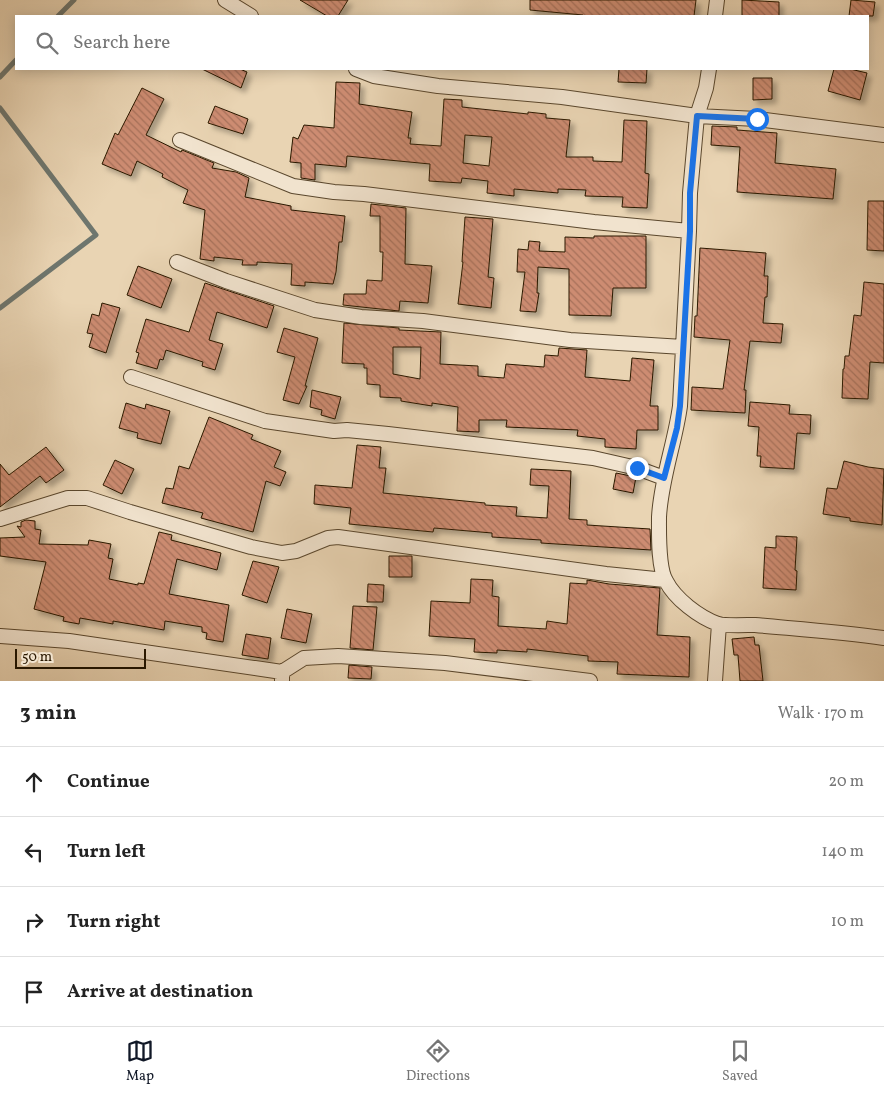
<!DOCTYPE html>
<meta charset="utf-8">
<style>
:root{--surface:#fff;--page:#f2f2f2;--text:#222;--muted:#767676;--line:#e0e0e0;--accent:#111827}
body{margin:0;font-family:Vollkorn,serif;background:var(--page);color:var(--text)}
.scale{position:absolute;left:15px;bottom:12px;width:131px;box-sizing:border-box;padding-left:5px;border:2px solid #2a1800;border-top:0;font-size:14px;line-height:18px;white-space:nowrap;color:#2a1800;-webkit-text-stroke:4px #f1e3ce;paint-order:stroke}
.stop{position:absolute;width:15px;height:15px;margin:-11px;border:4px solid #1a73e8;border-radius:50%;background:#fff}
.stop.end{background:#1a73e8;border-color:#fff;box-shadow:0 1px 5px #0008}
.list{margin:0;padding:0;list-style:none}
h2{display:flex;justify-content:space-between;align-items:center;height:65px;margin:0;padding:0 20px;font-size:21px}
h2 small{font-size:16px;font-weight:400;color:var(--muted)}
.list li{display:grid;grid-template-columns:32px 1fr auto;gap:15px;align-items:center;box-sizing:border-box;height:70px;padding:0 20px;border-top:1px solid var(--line)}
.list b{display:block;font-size:19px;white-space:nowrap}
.list em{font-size:16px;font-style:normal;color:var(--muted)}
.icon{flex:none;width:28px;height:28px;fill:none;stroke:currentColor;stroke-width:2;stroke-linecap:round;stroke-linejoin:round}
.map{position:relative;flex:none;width:884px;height:681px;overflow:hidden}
.search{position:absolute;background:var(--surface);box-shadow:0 2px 12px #0003;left:15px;right:15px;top:15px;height:55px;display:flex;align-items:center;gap:12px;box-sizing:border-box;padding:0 18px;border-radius:0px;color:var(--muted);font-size:19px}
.sheet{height:345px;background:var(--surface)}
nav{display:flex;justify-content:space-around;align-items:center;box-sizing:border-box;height:70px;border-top:1px solid var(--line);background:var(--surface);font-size:14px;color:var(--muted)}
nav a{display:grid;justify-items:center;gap:2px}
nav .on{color:var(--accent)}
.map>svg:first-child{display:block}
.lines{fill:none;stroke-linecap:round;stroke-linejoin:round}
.stream{stroke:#6e766e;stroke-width:5}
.building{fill:url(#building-back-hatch);stroke:#2a1800;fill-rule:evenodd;filter:url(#shadow)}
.street-casing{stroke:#5a472d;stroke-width:16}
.street{stroke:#f1e3ce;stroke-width:14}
.route{stroke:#1a73e8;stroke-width:6}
</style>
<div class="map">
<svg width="884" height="681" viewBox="0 0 884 681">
<defs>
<pattern id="building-back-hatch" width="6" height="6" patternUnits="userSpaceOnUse" patternTransform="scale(1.25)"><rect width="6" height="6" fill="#cd8c72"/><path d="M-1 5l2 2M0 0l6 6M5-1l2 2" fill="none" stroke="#a7715b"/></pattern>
<filter id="shadow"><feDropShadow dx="4.5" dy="4.5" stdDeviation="2.5" flood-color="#0004"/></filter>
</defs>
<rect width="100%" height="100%" fill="#e9d4b3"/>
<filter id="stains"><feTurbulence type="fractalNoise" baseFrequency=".004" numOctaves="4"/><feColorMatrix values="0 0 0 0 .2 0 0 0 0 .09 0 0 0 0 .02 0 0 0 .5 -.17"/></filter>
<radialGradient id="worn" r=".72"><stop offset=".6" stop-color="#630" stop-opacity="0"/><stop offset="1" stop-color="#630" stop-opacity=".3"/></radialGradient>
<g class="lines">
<path class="stream" d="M58 16 74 0
M0 77 16 60
M0 108 96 235 0 308"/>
</g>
<path class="building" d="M300 0H348L338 16H327Z
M530 0H696L694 16H582L583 15 530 10Z
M742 0 779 2V16H742Z
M851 0 875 2 873 16H849Z
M202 69H240L247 72 241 88Z
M619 69H647L646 83 618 82Z
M834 69H850L867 73 860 100 828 91Z
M753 78H772V99L753 100Z
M336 82 360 83 359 104 412 112 408 138H411L410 144 441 146 444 99 462 100V107L528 114V112L546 114V118L570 120 566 157H593V161L622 162 624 120 647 121 645 173 649 174 647 208 622 207 623 197 585 196 586 190 558 189V193L514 189V196L487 193 488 181 462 178 461 183 429 181 430 164 347 156 346 167 315 164V180L301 178V163L290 162 293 137 298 139 304 125 334 128ZM465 135 492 137 489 166 463 163Z
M142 88 164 99 146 135 181 152 182 150 214 163 212 168 236 172 249 178 245 197 291 206V210L345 216 342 242H339L336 272 333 284 305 282V286L291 285 292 264 257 262V265H242L243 260 214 257V261L200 259 205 210 183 203 188 190 162 177 163 174 137 161 131 176 102 164 115 133 118 135Z
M215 106 248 119 243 134 208 123Z
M712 126 737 127V130L777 133 775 163 836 169 833 199 737 192 740 147 711 145Z
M868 201H884V251L867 250Z
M371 204 406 208 405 264 432 266 428 303 400 301 399 311 343 305 344 294H366L367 280 382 281 383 252H380V216H370Z
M465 217 493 219 488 277 494 278 491 308 458 304 463 262H462Z
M594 236H646V288H613L611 316 569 315V269L538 267 537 293H539L536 312 520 311 525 272H517L518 249 528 250 529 241 540 242 539 251 565 252V237L594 238Z
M700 248 766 253 764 276H768L767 297H765L763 323 783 324 781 343 750 341 744 390H746L745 413 691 410 692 387 723 389 730 340 694 337 695 316H697Z
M138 266 172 279 161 308 127 295Z
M864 282 884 284V363L870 362 868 399 842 398 843 369H844L845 356H849L854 315 861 316Z
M205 283 274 306 267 328 217 312 209 340 223 344 215 370 202 366 203 362 166 350 163 360 160 359 157 369 136 363 139 353 136 352 146 319 189 332Z
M102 303 120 308 106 353 89 347 93 334 87 333 92 314 99 316Z
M344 323 399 328V330L441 332 440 364 478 366V376L504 378 506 364 544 367 545 355 558 356 559 348 587 350 585 377 630 381 632 358 654 360 650 406H658V430H637L636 449 605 447V439L577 436 578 430 506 427 507 420H479V432L457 431 458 407 432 403V406L401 401V398L380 397V385L367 384V368H364V364L342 363ZM393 347H421L420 379 393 374Z
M284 328 318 338 305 386H307L299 404 283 400 295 357 277 352Z
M312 390 341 397 335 419 321 415 322 410 310 407Z
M750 402 790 405 789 414 811 415 810 434 797 433 794 469 760 467 761 456H757L759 427 748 426Z
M126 403 145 409 146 404 170 411 161 444 137 438 138 433 119 428Z
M209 417 253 435 251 439 281 451 274 467 286 472 280 486 266 481 253 532 201 518 203 513 162 503 166 488 173 489 179 466 189 469Z
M357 445 381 447 379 468H386L383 493 485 503V505L517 507 516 516 547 518 549 486 530 485 531 469 571 471 569 519 587 520V525L650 529 651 550 541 543V540L492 537V533L434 528 433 532 349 524 351 508 314 504 315 485 352 488Z
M46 447 64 470 46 483 40 476 0 507V464L9 475Z
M115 460 134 469 122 494 103 485Z
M844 461 868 467 884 469 882 525 850 521V518L823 514 827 488 837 489Z
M616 473 636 477 633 493 613 489Z
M26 520 35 521V529L41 530 39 544 88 545 89 540 111 544 108 558 113 559 109 579 138 585V583L144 584 159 532 172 535 171 540 221 553 217 570 177 559 169 594 229 605 223 642 206 639 207 633 202 632V627L165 621 164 630 113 621V624L80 618 79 624 63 621 64 617 34 609 46 562 0 556V538L25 537 17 526 21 527V522Z
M776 536 797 537 795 570 797 571 796 590 763 588 765 547 776 548Z
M389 556H412V577H389Z
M253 561 279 567 267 603 242 595Z
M471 579 493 580 492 596 499 597 498 626 546 629 547 621 567 624 570 583 587 584V580L609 584 660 588 657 635 690 637 689 677 617 674 618 662 588 661V656L527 649V652L497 650V653L474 652 475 639 429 636 431 601 470 603Z
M368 584 384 585 383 602H367Z
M353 606 377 607 373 650 350 648Z
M287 609 312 614 306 643 281 638Z
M246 634 271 638 268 659 242 655Z
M754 637 755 645H759L763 681H740L738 655H734L732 639Z
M349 665 372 667 371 679 348 678Z"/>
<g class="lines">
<g class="street-casing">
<path id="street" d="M225 0 251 16
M715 16 717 0
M356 69 374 76 438 86 562 97 697 116 757 119 884 135
M709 69 706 88 697 116 690 193 689 231 680 406C675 443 661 479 659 517 659 533 658 568 666 581 675 599 699 617 718 624 724 626 747 625 755 625 798 629 841 632 884 638
M180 140 293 186 334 192 364 194 594 222 689 231
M177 262 226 281 315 310 361 317 423 321 570 340 683 347
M131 377 265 421 334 431 347 430 388 434 593 458 637 468 664 478
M0 519 68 498H87L130 512 251 547 282 553 296 551 328 538 338 537 606 574 665 580
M0 636 69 641 282 672
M282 681V672L304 658 338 656 445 663 590 681
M715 681 719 624"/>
</g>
<use href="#street" class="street"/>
</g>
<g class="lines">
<path class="route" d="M637 468 664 478 677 428 680 406 690 231V193L697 116 757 119"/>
</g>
<rect width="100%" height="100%" filter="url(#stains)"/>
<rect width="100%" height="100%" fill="url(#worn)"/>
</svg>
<div class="scale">50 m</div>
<div class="stop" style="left:757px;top:119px"></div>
<div class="stop end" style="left:637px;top:468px"></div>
<div class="search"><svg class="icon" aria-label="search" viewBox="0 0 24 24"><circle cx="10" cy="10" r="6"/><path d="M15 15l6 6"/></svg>Search here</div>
</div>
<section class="sheet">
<h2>3 min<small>Walk · 170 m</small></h2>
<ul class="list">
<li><svg class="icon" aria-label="ahead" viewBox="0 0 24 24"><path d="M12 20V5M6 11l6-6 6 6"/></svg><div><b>Continue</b></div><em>20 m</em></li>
<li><svg class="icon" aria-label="left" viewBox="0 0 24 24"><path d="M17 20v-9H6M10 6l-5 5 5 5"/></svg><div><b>Turn left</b></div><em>140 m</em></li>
<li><svg class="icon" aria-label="right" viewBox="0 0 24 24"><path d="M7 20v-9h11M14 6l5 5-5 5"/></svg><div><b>Turn right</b></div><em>10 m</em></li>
<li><svg class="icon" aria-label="arrive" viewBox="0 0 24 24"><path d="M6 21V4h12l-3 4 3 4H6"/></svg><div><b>Arrive at destination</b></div></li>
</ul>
</section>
<nav>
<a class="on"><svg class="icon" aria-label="map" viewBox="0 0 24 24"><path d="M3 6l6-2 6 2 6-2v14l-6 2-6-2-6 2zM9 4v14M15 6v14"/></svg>Map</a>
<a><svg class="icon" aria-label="directions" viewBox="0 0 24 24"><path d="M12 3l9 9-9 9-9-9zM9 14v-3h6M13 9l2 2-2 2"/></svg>Directions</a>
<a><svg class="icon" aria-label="saved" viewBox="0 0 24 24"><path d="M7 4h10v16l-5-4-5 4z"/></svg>Saved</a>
</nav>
